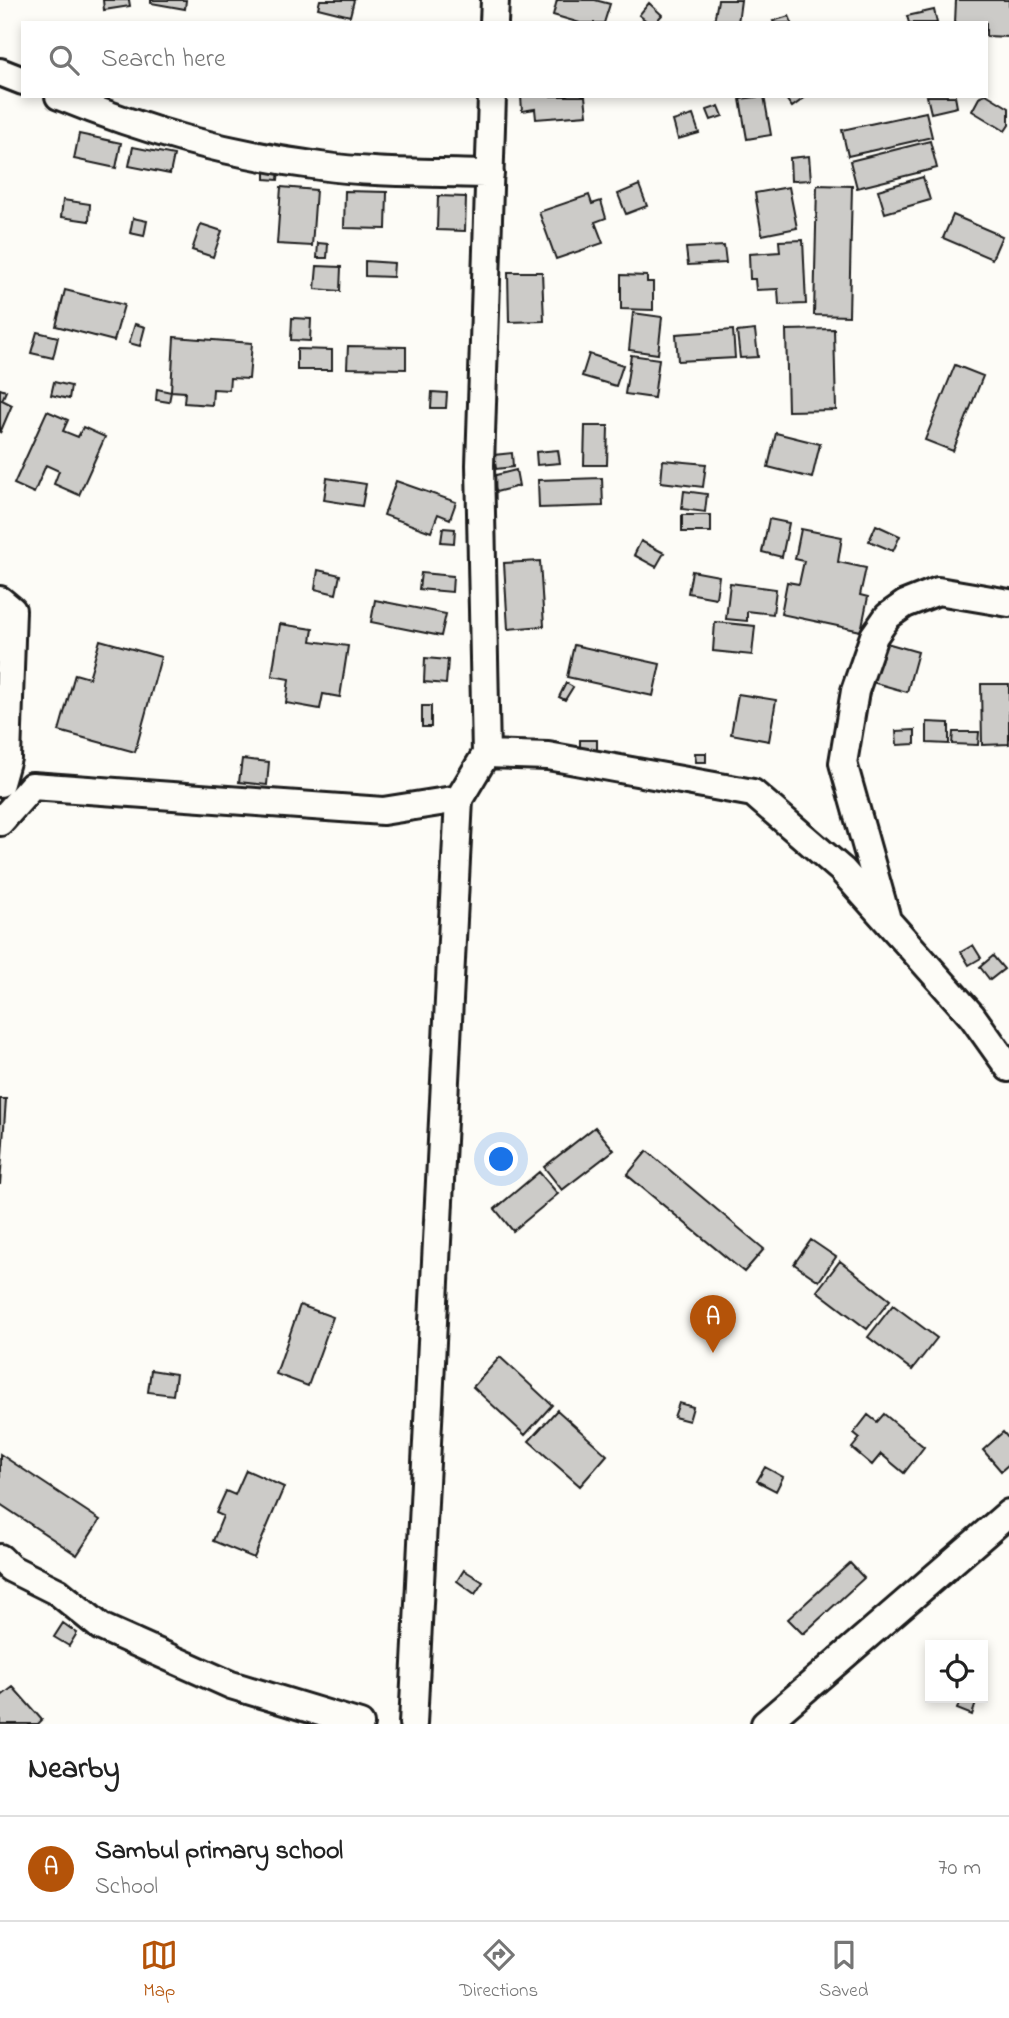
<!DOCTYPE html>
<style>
:root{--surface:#fff;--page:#f6f6f6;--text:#222;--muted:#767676;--line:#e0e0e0;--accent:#b45309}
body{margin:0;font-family:"Indie Flower",sans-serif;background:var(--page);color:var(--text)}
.controls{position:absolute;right:21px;bottom:21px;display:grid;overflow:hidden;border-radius:0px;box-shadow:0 4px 10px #0003}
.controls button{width:63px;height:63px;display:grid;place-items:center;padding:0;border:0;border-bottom:2px solid var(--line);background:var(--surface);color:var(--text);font:35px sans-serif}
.you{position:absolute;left:502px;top:1160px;width:24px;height:24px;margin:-18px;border:5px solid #fff;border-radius:50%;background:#1a73e8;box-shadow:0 0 0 10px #1a73e833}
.badge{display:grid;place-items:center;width:46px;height:46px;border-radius:50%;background:var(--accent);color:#fff;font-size:23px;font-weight:700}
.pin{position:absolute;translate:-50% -58px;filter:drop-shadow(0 2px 4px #0008)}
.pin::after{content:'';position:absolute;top:37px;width:24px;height:21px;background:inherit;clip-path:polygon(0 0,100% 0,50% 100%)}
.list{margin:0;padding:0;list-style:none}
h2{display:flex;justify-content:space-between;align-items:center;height:91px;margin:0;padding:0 28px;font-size:30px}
h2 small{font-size:23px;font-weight:400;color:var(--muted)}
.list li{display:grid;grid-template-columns:46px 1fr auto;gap:21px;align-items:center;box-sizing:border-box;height:105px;padding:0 28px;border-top:2px solid var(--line)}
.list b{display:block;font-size:26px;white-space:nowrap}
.list p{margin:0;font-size:23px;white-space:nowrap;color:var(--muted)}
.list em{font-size:23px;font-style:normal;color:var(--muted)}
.icon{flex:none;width:38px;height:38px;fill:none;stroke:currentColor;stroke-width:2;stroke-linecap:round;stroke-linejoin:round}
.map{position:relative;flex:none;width:1009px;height:1724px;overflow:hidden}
.search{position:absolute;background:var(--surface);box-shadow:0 4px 10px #0003;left:21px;right:21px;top:21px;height:77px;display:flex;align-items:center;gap:18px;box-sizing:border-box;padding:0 24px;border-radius:0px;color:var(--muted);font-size:26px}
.sheet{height:196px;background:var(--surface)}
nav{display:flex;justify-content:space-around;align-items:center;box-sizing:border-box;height:98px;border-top:2px solid var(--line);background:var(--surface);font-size:19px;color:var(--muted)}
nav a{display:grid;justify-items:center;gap:4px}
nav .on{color:var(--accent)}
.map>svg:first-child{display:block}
.building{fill:#cccbc8;stroke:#1c1c1c;stroke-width:2}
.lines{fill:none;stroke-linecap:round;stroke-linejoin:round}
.street-casing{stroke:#1c1c1c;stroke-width:32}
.street{stroke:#fdfcf7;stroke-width:26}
</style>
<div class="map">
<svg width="1009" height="1724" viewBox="0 0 1009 1724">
<rect width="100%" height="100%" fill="#fdfcf7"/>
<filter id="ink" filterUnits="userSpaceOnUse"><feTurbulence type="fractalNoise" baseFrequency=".0143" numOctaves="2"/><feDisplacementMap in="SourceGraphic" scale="14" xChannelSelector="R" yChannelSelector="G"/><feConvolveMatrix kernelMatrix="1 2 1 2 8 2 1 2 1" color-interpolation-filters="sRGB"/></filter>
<g filter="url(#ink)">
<path class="building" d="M103 0H129L130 6 104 10Z
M151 0H186L185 9 151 3Z
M320 0H354L350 16 318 8Z
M557 0H595L610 4 604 23H580L553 15Z
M718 0H741L738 23 714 22Z
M956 0H1009V37L986 36V23H955Z
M649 3 662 15 655 23H649L639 15Z
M934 10 937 23H909L907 16Z
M789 16 792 23H774L773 21Z
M986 94 1009 108V125L1005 131 972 111 980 96Z
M521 96H585L587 115 536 119 535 109 522 111Z
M764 96 771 135 747 139 740 99Z
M784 96H807L792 107Z
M927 96H955L957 107 931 113Z
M719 106 723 116 711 120 707 110Z
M926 112 932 137 848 156 842 130Z
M693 115 699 133 678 139 673 121Z
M79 134 121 143 116 168 74 159Z
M930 141 937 168 857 188 850 161Z
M133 147 174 155 170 174 129 166Z
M809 156 811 180 791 181 790 158Z
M265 167 279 168 278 180 265 179Z
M923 177 930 200 885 213 878 190Z
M639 185 647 206 626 214 618 194Z
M817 185 852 186 849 316 814 315Z
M281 187 316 190 312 246 277 244Z
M789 187 797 228 762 235 755 193Z
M345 191 387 192 386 229 344 228Z
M589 195 592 204 601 201 606 218 595 222 603 243 556 259 539 212Z
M438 196 466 197 465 231 437 230Z
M63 200 90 204 89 221 61 217Z
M953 215 1002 236 992 259 943 238Z
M133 218 147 221 144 236 130 233Z
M201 224 222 231 213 257 192 250Z
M803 240 806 304 779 305 778 289 756 290 755 279H750L749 254 780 252 779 241Z
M318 243 328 244 327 258H317Z
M724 246 726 263 688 265 686 248Z
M365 261 394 263 393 277 365 276Z
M317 266 341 267 340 291 315 289Z
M508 272H542L544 321 509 322Z
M621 275 647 276V282H653V310L621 309Z
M65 290 124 305 114 341 56 326Z
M633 313 662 317 658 354 629 350Z
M292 318 311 319 310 341 291 340Z
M135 324 145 327 140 346 129 343Z
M834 329 836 410 788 411 786 330Z
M733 330 735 358 678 361 676 334Z
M755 330 758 357 740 358 737 332Z
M37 332 58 337 53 358 31 353Z
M174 337 252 343 249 379 230 378 229 390 213 389 212 405 184 403 185 392 171 391Z
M348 346 406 347V369L347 368Z
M297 349 332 350V370H297Z
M589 354 623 365 616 386 582 376Z
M631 355 659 359 654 398 625 394Z
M955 365 983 376 953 451 925 440Z
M54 382 71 386 69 399 51 395Z
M0 389 6 391 2 400 12 405 0 433Z
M157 389 171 392 169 402 156 400Z
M432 392 447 393 446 408H431Z
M47 411 68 420 63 431 78 437 83 427 105 437 79 495 54 484 59 471 46 465 34 493 14 484Z
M585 426H608L607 465H584Z
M776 433 820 444 812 478 768 467Z
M558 450 560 463 537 465 536 452Z
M512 453 513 467 496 469 494 455Z
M663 460 706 464 703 487 661 482Z
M516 470 519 486 496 492 492 476Z
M327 478 366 484 362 506 324 500Z
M602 478 603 506 539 508 538 480Z
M396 481 456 502 450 519 438 514 431 532 384 515Z
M684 491 707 494 705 512 682 509Z
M682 515H711V532H682Z
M769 519 789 523 782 557 762 552Z
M876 525 900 536 893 551 869 541Z
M443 528 455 529 454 543 441 542Z
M801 529 842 537 838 562 866 568 860 595 868 597 861 631 781 614 787 582 799 584 804 561 795 559Z
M641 541 664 553 656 567 634 555Z
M540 561 544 626 508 629 504 563Z
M318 570 340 575 336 594 315 589Z
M692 571 719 576 716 598 688 593Z
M421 573 453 576 452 592 419 589Z
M730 583 776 589 773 614 747 611V621L726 619Z
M375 600 446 614 441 636 371 622Z
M715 622 755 626 752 655 713 651Z
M280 624 313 629 311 641 348 646 340 697 323 694 320 709 286 703 289 679 272 676Z
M100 640 161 657 135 752 59 731 75 674 89 678Z
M883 642 918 652 907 692 872 682Z
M574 645 660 664 653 696 567 677Z
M425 658 448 660 446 684 424 682Z
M566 683 573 687 565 700 559 697Z
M981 684H1009V744L982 745Z
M738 694 776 700 769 741 731 734Z
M422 706H431V727H422Z
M927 722 949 723V744L927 743Z
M915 730V744L897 745 896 731Z
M953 732H979L978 745 952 744Z
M580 740H597V755H580Z
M695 753H706V762H696Z
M242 759 269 762 267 785 239 782Z
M973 945 981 958 969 965 961 952Z
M993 956 1004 969 990 980 980 967Z
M0 1099H6L0 1185Z
M595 1127 614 1150 562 1190 544 1167Z
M647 1151 764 1249 744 1272 627 1175Z
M539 1172 558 1194 513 1231 495 1209Z
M811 1240 836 1257 819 1281 794 1264Z
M840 1261 890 1300 867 1329 817 1291Z
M300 1305 333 1317 308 1386 276 1374Z
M893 1305 937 1338 912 1370 868 1337Z
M500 1357 552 1405 525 1435 473 1387Z
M151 1370 176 1374 173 1395 148 1392Z
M679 1403 693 1407 689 1421 674 1417Z
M557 1410 607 1455 580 1486 529 1441Z
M884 1414 924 1447 904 1473 881 1454 872 1465 852 1448 860 1438 854 1433 868 1415 877 1422Z
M1003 1432 1009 1439V1464L1001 1471 983 1450Z
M0 1454 100 1520 77 1555 0 1504Z
M765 1467 783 1477 776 1491 757 1481Z
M246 1470 284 1487 254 1558 213 1541 223 1516 216 1513 226 1491 235 1495Z
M850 1563 864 1578 803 1634 788 1619Z
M464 1570 483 1582 475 1594 457 1581Z
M63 1623 77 1633 69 1646 54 1637Z
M13 1687 42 1720 38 1724H0V1697Z
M961 1698 976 1703 972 1715 957 1709Z"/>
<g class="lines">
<g class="street-casing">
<path id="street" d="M494 23 495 0
M0 72 23 81
M59 96C145 131 227 154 320 166 375 174 434 172 490 174
M0 600 12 610 7 758 0 783
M486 754 480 465 492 96
M0 822 32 786 383 811 459 799 486 754 548 756 753 793 842 870 972 1016 1009 1068
M886 916 843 763 855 691 874 636 888 616 905 604 938 591 1009 603
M0 1558 10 1568 58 1592 101 1627 231 1685 360 1724
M413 1724 459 799
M765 1724 1009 1513"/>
</g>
<use href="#street" class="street"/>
</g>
</g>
</svg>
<div class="controls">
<button><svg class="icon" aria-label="locate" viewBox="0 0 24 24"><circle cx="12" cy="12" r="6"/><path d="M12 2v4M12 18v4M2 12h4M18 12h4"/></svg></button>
</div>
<div class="you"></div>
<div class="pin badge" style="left:713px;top:1353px">A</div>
<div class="search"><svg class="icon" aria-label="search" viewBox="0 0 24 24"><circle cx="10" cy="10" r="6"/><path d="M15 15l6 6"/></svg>Search here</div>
</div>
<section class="sheet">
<h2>Nearby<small></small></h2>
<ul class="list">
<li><span class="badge">A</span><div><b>Sambul primary school</b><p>School</p></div><em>70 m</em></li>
</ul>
</section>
<nav>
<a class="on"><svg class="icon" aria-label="map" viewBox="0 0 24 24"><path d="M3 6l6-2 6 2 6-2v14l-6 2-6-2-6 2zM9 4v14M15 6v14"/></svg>Map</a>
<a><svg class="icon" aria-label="directions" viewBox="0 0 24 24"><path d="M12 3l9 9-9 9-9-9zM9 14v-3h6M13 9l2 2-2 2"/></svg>Directions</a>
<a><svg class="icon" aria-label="saved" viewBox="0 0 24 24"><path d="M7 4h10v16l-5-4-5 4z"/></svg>Saved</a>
</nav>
